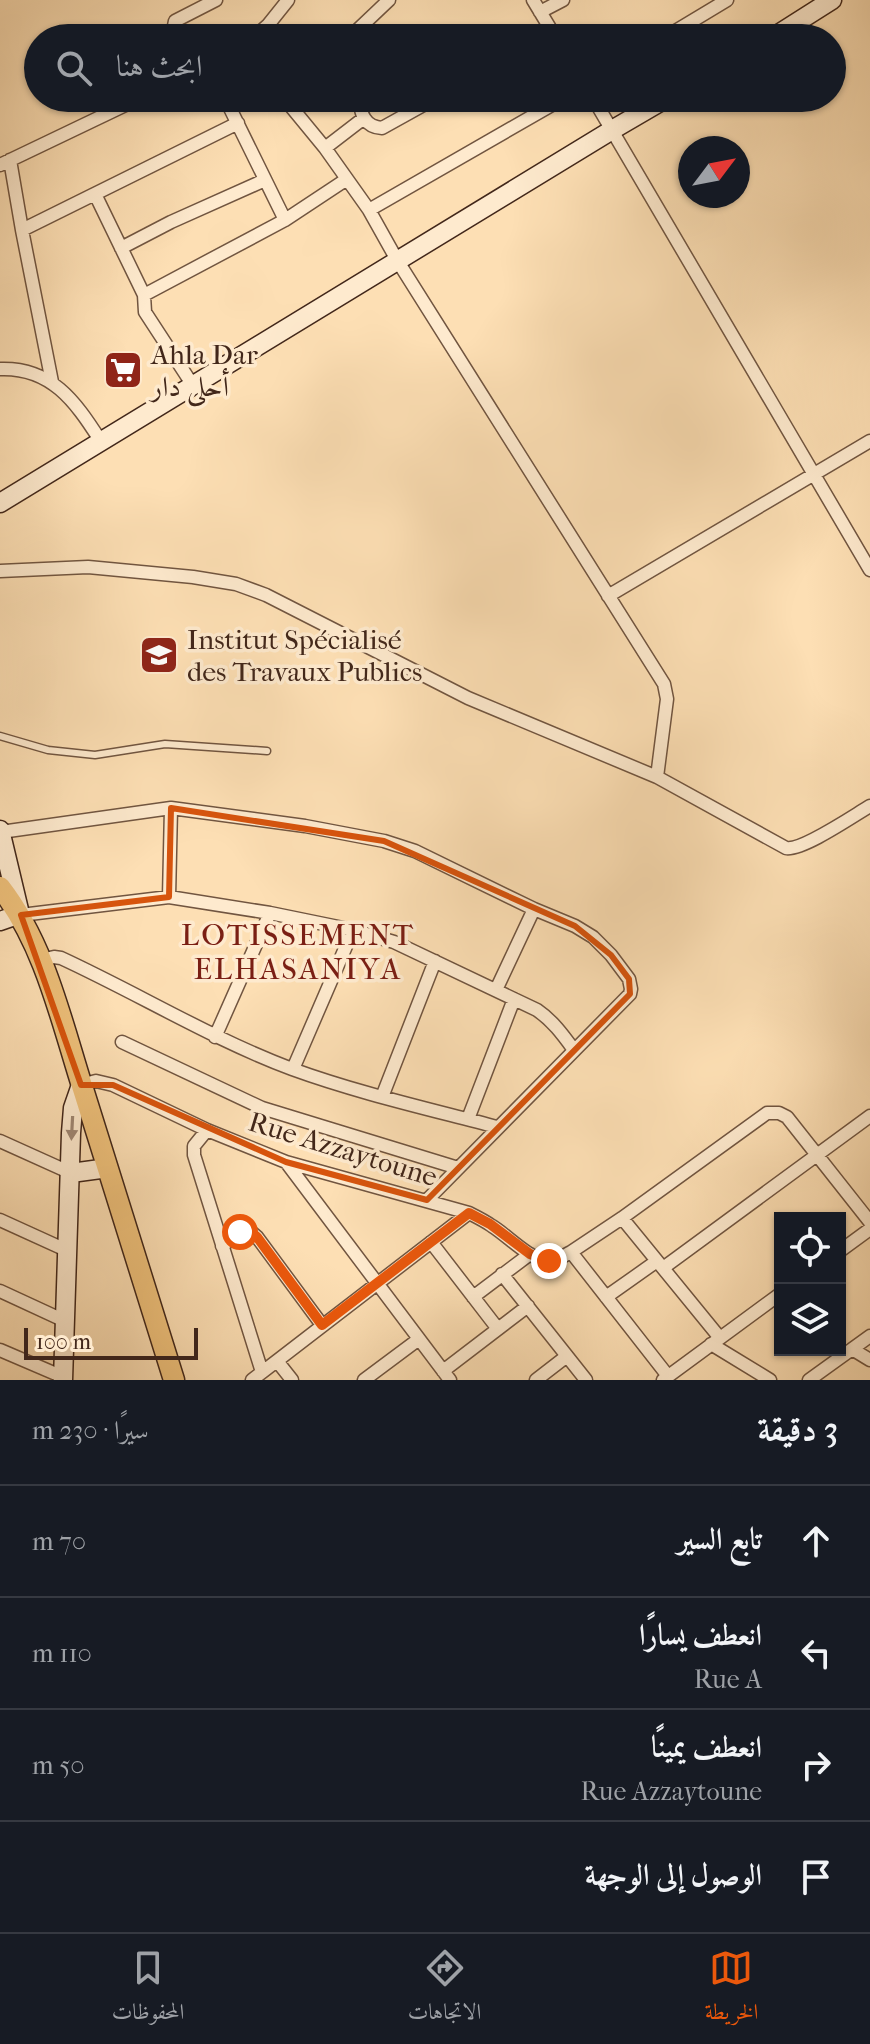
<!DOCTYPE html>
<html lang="ar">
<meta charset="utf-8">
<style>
:root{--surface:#171b24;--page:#242831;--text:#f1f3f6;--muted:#9ea1a6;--line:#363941;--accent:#ea580c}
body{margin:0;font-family:"IM FELL French Canon",Amiri,serif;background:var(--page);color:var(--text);direction:rtl}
.controls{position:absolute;right:24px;bottom:24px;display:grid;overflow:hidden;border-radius:0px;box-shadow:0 2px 6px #0004}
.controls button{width:72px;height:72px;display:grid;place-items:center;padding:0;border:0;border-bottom:2px solid var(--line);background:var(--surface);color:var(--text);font:40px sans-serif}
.compass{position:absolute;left:678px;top:136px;width:72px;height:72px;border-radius:50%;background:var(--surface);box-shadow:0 2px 6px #0004;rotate:58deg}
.scale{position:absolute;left:24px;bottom:20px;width:174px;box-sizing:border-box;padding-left:8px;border:4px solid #42271a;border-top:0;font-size:22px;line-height:28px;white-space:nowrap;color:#42271a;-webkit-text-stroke:6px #feeace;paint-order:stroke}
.stop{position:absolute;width:24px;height:24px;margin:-18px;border:6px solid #ea580c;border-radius:50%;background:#fff}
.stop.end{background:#ea580c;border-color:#fff;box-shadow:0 2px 8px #0008}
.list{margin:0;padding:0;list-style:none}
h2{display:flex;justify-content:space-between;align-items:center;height:104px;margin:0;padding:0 32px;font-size:34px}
h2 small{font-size:26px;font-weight:400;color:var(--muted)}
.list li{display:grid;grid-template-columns:52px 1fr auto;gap:24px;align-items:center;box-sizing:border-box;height:112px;padding:0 32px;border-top:2px solid var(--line)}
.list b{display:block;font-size:30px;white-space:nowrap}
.list p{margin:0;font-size:26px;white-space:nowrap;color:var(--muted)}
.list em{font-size:26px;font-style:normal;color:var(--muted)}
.icon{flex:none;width:44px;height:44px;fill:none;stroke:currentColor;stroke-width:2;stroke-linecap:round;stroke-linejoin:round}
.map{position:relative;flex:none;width:870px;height:1380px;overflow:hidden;direction:ltr}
.search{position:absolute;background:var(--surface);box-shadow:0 2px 6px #0004;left:24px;right:24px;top:24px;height:88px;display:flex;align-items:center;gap:20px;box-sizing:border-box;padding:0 28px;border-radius:44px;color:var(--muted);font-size:30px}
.sheet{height:552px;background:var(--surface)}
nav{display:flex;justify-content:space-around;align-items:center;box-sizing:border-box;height:112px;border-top:2px solid var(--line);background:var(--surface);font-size:22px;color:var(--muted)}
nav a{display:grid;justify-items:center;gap:4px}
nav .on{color:var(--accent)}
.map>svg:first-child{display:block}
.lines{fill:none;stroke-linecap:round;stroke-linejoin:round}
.lane-casing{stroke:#715540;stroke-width:9}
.street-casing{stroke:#715540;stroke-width:15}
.secondary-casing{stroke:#42271a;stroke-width:21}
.primary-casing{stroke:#42271a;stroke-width:23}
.lane{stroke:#feeace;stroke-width:6}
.street{stroke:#feeace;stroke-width:12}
.secondary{stroke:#feeace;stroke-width:18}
.primary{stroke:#eec07a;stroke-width:20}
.oneway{fill:#a08874}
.route{stroke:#ea580c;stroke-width:10}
.marked{fill:none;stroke:#d7540d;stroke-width:6;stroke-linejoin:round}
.labels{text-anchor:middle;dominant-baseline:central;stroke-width:7;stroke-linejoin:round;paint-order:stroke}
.poi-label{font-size:28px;fill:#42271a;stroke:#feeace;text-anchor:start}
.street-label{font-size:28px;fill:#42271a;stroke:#feeace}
.neighbourhood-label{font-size:30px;letter-spacing:2px;fill:#7a1f14;stroke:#feeace}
</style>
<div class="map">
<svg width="870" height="1380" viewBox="0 0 870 1380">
<rect width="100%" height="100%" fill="#fddfb4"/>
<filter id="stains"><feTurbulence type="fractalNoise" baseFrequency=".0025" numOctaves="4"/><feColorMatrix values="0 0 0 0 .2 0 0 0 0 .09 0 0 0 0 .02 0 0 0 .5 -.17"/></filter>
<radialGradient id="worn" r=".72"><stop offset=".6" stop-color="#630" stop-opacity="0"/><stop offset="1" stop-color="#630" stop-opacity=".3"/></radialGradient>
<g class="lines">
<g class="lane-casing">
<path id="lane" d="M0 736 48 750 95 755 165 744 267 751"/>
</g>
<g class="street-casing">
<path id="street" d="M533 0 556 38
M540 12 563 0
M186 38 174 26 175 21 216 0
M253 38 268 25 288 0
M349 38 389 0
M664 38 727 0
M225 98 285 220
M280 98 288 103 325 148 369 210 397 260 664 684 667 699 657 777
M361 98C359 113 365 127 382 128L436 98
M593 98 870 570
M325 148 364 118
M10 160 22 230 52 382
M0 165 140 98
M95 194 144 295 145 312 192 384
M369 210 564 98
M22 230 238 123
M121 248 171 222 265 180
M144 295 285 220 347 179
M0 369C51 367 75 401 100 440
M0 571 88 567 193 577 236 584 266 595 468 698 657 777 786 848C802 851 853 816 870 806
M608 596 870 441
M1 832 171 808 305 826 384 841 415 851 534 909 575 926 593 937 611 955 629 979 631 989 630 994 427 1200
M169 897 171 808
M21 915 169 897 270 913 353 930 394 942 537 1010C553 1021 563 1035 574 1050
M41 960 54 957 61 958C139 994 212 1039 292 1069 358 1093 429 1109 497 1127
M496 990 534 909
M215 1037 270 913
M122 1042 262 1108 458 1168
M293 1069 353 930
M81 1085 96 1081 113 1085 207 1130 286 1162 469 1213C477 1217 485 1221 492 1226 507 1235 529 1259 547 1261 556 1262 563 1256 571 1252L668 1376
M382 1097 435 961
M468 1119 514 999
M207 1130 194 1146V1155L262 1372
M0 1141 71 1173
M286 1162 450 1380
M622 1218 720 1338
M0 1220 66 1250
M431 1242 498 1329
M222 1246 240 1232 250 1231 257 1237 322 1325
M840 1251 870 1229
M571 1252 622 1218 767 1113H779L787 1117 870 1222
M663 1268 870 1116
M502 1274 586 1380
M0 1291 65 1321
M473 1297 530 1254
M606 1297 657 1261
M711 1344 770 1380
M852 1349 870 1360
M0 1350 63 1377
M277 1361 292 1380
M443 1371 528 1306
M252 1380 469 1213
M364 1380 419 1339
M536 1380 567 1356
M663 1380 780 1294
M809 1380 870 1336"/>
</g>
<g class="secondary-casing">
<path id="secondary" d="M772 38 832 0
M0 503 612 130 667 98
M0 830 20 914 0 921
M71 1173 108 1168
M63 1380 71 1133 73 1108 81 1085"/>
</g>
<g class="primary-casing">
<path id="primary" d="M0 887C45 945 61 1020 83 1089 113 1186 143 1283 174 1380"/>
</g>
<use href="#lane" class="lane"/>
<use href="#street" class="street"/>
<use href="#secondary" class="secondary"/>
<use href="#primary" class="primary"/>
</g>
<defs><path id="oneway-solid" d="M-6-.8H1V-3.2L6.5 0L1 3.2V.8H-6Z" transform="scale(2)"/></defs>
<use class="oneway" href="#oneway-solid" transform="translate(72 1128) rotate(93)"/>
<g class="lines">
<path class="route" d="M240 1232 250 1231 257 1237 322 1325 469 1213 490 1224 530 1254 549 1261"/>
</g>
<path class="marked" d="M171 808 384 841 575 926 611 955 629 979 630 994 427 1200 286 1162 113 1085H81L21 915 169 897Z"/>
<defs>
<g id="supermarket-square" transform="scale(2)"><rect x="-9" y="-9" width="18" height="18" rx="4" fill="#8f2418" stroke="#feeace"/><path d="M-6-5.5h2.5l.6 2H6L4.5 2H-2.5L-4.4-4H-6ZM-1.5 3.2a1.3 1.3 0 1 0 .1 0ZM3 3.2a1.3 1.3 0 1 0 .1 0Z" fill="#fff"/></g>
<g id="school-square" transform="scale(2)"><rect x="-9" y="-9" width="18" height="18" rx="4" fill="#8f2418" stroke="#feeace"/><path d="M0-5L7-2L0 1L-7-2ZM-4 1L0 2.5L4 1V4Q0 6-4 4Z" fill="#fff"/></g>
</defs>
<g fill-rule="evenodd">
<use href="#supermarket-square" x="123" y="370"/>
<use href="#school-square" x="159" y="655"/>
</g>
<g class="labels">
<g class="poi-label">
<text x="151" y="354">Ahla Dar<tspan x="151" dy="32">أحلى دار</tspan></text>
<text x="187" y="639">Institut Spécialisé<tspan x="187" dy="32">des Travaux Publics</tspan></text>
</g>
<g class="street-label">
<text transform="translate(343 1149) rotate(17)">Rue Azzaytoune</text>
</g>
<g class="neighbourhood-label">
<text x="298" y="935">LOTISSEMENT<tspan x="298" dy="34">ELHASANIYA</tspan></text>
</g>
</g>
<rect width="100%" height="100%" filter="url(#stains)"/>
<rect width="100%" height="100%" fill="url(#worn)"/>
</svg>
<div class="controls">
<button><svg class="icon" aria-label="locate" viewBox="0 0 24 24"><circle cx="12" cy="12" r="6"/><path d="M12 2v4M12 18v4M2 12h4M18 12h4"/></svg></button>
<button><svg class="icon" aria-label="layers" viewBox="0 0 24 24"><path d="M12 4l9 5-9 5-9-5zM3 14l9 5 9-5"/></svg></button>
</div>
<svg class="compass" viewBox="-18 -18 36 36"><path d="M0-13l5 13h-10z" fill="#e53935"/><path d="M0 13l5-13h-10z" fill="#9ea1a6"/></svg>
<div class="scale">100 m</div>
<div class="stop" style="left:240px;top:1232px"></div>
<div class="stop end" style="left:549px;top:1261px"></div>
<div class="search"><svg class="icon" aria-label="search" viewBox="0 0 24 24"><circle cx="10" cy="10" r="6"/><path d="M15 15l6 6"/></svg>ابحث هنا</div>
</div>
<section class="sheet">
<h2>3 دقيقة<small>سيرًا · 230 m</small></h2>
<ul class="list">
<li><svg class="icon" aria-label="ahead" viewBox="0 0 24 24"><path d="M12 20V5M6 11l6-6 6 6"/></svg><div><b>تابع السير</b></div><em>70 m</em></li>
<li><svg class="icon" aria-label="left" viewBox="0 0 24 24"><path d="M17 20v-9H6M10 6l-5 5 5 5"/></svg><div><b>انعطف يسارًا</b><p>Rue A</p></div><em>110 m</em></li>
<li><svg class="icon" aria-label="right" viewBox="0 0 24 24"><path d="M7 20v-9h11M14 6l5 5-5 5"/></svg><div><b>انعطف يمينًا</b><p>Rue Azzaytoune</p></div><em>50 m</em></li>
<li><svg class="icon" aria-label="arrive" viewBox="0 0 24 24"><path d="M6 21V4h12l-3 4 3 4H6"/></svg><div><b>الوصول إلى الوجهة</b></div></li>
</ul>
</section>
<nav>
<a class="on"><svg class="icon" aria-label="map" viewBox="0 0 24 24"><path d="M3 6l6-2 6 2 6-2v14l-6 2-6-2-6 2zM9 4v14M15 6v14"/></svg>الخريطة</a>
<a><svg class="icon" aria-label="directions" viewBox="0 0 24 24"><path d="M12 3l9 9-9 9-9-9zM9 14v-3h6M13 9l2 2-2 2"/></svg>الاتجاهات</a>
<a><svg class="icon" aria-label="saved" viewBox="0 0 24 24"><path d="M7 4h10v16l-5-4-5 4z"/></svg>المحفوظات</a>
</nav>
